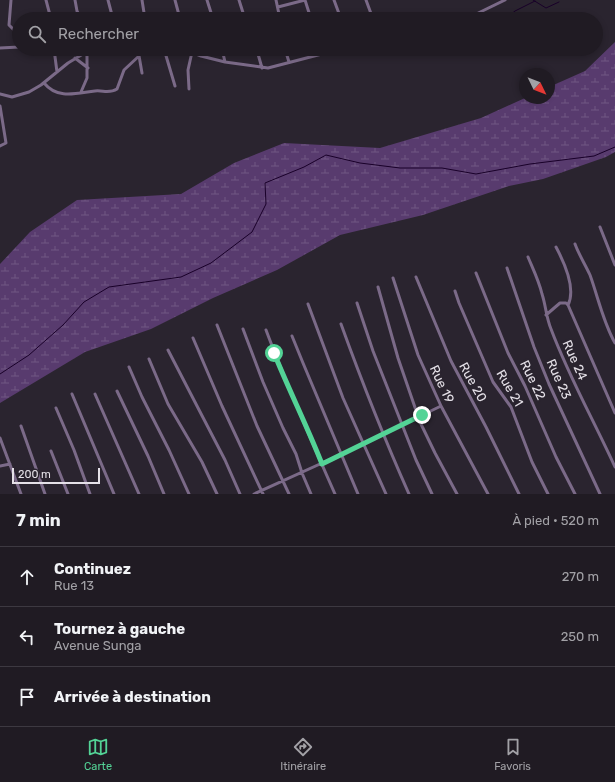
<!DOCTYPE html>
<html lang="fr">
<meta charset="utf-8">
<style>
:root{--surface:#201b23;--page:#2d2830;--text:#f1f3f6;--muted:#a2a1a6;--line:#3d3941;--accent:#53d396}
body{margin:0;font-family:Rubik,sans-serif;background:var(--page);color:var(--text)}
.compass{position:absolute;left:519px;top:68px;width:36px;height:36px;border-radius:50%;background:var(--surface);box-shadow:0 2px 6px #0003;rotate:133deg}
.scale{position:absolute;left:12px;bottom:10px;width:88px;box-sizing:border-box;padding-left:4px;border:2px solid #e5e1e8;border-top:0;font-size:11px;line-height:14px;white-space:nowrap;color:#e5e1e8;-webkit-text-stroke:3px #2a242f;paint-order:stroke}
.stop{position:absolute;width:12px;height:12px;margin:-9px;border:3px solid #53d396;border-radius:50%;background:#fff}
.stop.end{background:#53d396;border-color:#fff;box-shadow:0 1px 4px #0008}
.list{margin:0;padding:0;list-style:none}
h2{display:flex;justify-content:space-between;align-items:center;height:52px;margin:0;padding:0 16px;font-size:17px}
h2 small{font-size:13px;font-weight:400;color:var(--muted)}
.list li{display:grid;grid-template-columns:26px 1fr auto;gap:12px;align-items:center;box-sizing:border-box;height:60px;padding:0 16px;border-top:1px solid var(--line)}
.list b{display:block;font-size:15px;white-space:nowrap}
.list p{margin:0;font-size:13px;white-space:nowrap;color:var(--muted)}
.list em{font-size:13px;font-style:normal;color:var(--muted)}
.icon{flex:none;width:22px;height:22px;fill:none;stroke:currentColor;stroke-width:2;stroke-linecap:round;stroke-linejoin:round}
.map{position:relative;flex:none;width:615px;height:494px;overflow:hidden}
.search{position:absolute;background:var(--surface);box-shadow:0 2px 6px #0003;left:12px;right:12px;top:12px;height:44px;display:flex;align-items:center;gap:10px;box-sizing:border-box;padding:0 14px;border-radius:22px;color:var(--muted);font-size:15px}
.sheet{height:232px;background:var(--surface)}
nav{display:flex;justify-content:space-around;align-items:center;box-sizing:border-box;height:56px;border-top:1px solid var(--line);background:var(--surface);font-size:11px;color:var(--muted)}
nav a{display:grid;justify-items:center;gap:2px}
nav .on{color:var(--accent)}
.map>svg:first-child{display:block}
.wetland{fill:url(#wetland-marsh)}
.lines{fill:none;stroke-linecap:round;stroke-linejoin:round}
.stream{stroke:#190029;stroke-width:1}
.street{stroke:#7b6a88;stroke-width:3}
.route{stroke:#53d396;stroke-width:5}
.labels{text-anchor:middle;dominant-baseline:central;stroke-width:4;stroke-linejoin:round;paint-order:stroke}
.street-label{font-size:13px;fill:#e5e1e8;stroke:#2a242f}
</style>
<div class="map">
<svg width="615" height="494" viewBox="0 0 615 494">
<defs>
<pattern id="wetland-marsh" width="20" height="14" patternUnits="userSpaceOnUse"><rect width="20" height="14" fill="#583b6e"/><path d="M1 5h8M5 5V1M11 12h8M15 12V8" fill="none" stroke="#705783"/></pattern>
</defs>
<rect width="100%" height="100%" fill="#2a242f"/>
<path class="wetland" d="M615 42V152L606 157 543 179 509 186 423 215 340 235 277 270 213 298 151 329 85 352 0 403V264L30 232 77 200 181 194 234 163 284 143 380 148 481 118 525 98H549V87L585 71Z"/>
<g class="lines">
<path class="stream" d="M533 0 546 8 559 2
M505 19 515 11 535 1
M0 374 29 355 63 325 84 302 109 287 181 277 211 263 252 232 266 204 265 183 304 167 326 155 360 163 400 168H442L476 174 530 164 594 156 615 147"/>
<path class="street" d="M11 0 9 25 19 35
M46 0 51 19
M75 0 77 11 81 19
M108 0 113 19
M142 0 145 19
M175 0 179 15 183 19
M207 0 213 19
M239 0 245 19
M276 0 280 19
M305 0 311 19
M334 0 341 19
M366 0 373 19
M278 7 305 0
M466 19 505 0
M0 48 19 47
M36 49 55 52 83 54 154 49
M54 49 57 72
M164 49 175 86
M184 49 201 56 225 62 268 68 341 49
M222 49 225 62
M254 49 258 54 262 68
M285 49 289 62
M138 50 142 73
M75 58 88 68
M44 83C58 100 77 93 95 91 103 90 109 94 117 89L124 70 139 56
M189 89 188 70 192 52
M81 92 87 78V54
M0 94 12 97 29 92 41 85 68 63 83 54
M0 106 6 143 0 146
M600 227 615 265
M575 244C579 255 585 264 590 275 598 297 603 322 615 343
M556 247C564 262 576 289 568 305
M528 257C533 269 539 281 542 294 546 306 546 317 551 329 569 377 594 421 615 467
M507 268 534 347 549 384 600 494
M476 273 508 353 525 386 556 457 575 494
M416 277 451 361 486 427 519 494
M393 278 418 355 441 406 488 494
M378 287 398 358 420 422 435 453 457 494
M455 291 459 303 493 382 511 407 532 462 548 494
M357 303 373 351 416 460 432 494
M308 304 343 398 386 494
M546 315 560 303H566L568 305 615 413
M341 324C362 382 384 438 409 494
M217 325 257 426 289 494
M243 329 263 382 283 428 296 454 302 473 311 494
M266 330C287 386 311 440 335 494
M292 336 303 363 358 494
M193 338 222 406 263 494
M168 350 225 460 240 494
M149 359 168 404 202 462 217 494
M129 367 142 397 169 450 189 494
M117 391 148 456 164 494
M72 394 114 494
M95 394 139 494
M56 408 74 450 90 494
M21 426 45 494
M0 438 21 494
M51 451 68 494
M0 466 10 464
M254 494 342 454 441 406"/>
</g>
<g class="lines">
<path class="route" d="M274 353C289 390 307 426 322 464L422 415"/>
</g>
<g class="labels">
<g class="street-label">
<text transform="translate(575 360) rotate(66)">Rue 24</text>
<text transform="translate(559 379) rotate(66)">Rue 23</text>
<text transform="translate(533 380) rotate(64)">Rue 22</text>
<text transform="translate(473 382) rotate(61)">Rue 20</text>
<text transform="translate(442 384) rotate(65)">Rue 19</text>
<text transform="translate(510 388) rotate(60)">Rue 21</text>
</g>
</g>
</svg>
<svg class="compass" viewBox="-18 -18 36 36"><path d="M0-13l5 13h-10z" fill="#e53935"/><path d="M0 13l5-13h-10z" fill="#a2a1a6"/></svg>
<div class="scale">200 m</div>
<div class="stop" style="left:274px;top:353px"></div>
<div class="stop end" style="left:422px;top:415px"></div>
<div class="search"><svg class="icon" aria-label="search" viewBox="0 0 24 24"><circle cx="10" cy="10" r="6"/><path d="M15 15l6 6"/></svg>Rechercher</div>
</div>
<section class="sheet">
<h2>7 min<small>À pied · 520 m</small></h2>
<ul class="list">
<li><svg class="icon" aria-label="ahead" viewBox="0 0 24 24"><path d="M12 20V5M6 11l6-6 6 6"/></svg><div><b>Continuez</b><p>Rue 13</p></div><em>270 m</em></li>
<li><svg class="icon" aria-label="left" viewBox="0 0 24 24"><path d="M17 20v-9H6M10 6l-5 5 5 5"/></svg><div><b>Tournez à gauche</b><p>Avenue Sunga</p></div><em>250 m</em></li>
<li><svg class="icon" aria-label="arrive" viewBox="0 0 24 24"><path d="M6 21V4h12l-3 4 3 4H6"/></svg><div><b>Arrivée à destination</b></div></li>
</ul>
</section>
<nav>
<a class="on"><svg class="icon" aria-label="map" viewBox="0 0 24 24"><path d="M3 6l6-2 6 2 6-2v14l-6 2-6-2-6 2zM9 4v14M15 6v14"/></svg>Carte</a>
<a><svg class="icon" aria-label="directions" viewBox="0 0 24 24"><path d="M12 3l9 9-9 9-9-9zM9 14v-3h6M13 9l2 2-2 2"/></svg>Itinéraire</a>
<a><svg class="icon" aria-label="saved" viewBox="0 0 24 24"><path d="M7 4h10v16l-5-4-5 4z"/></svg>Favoris</a>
</nav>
